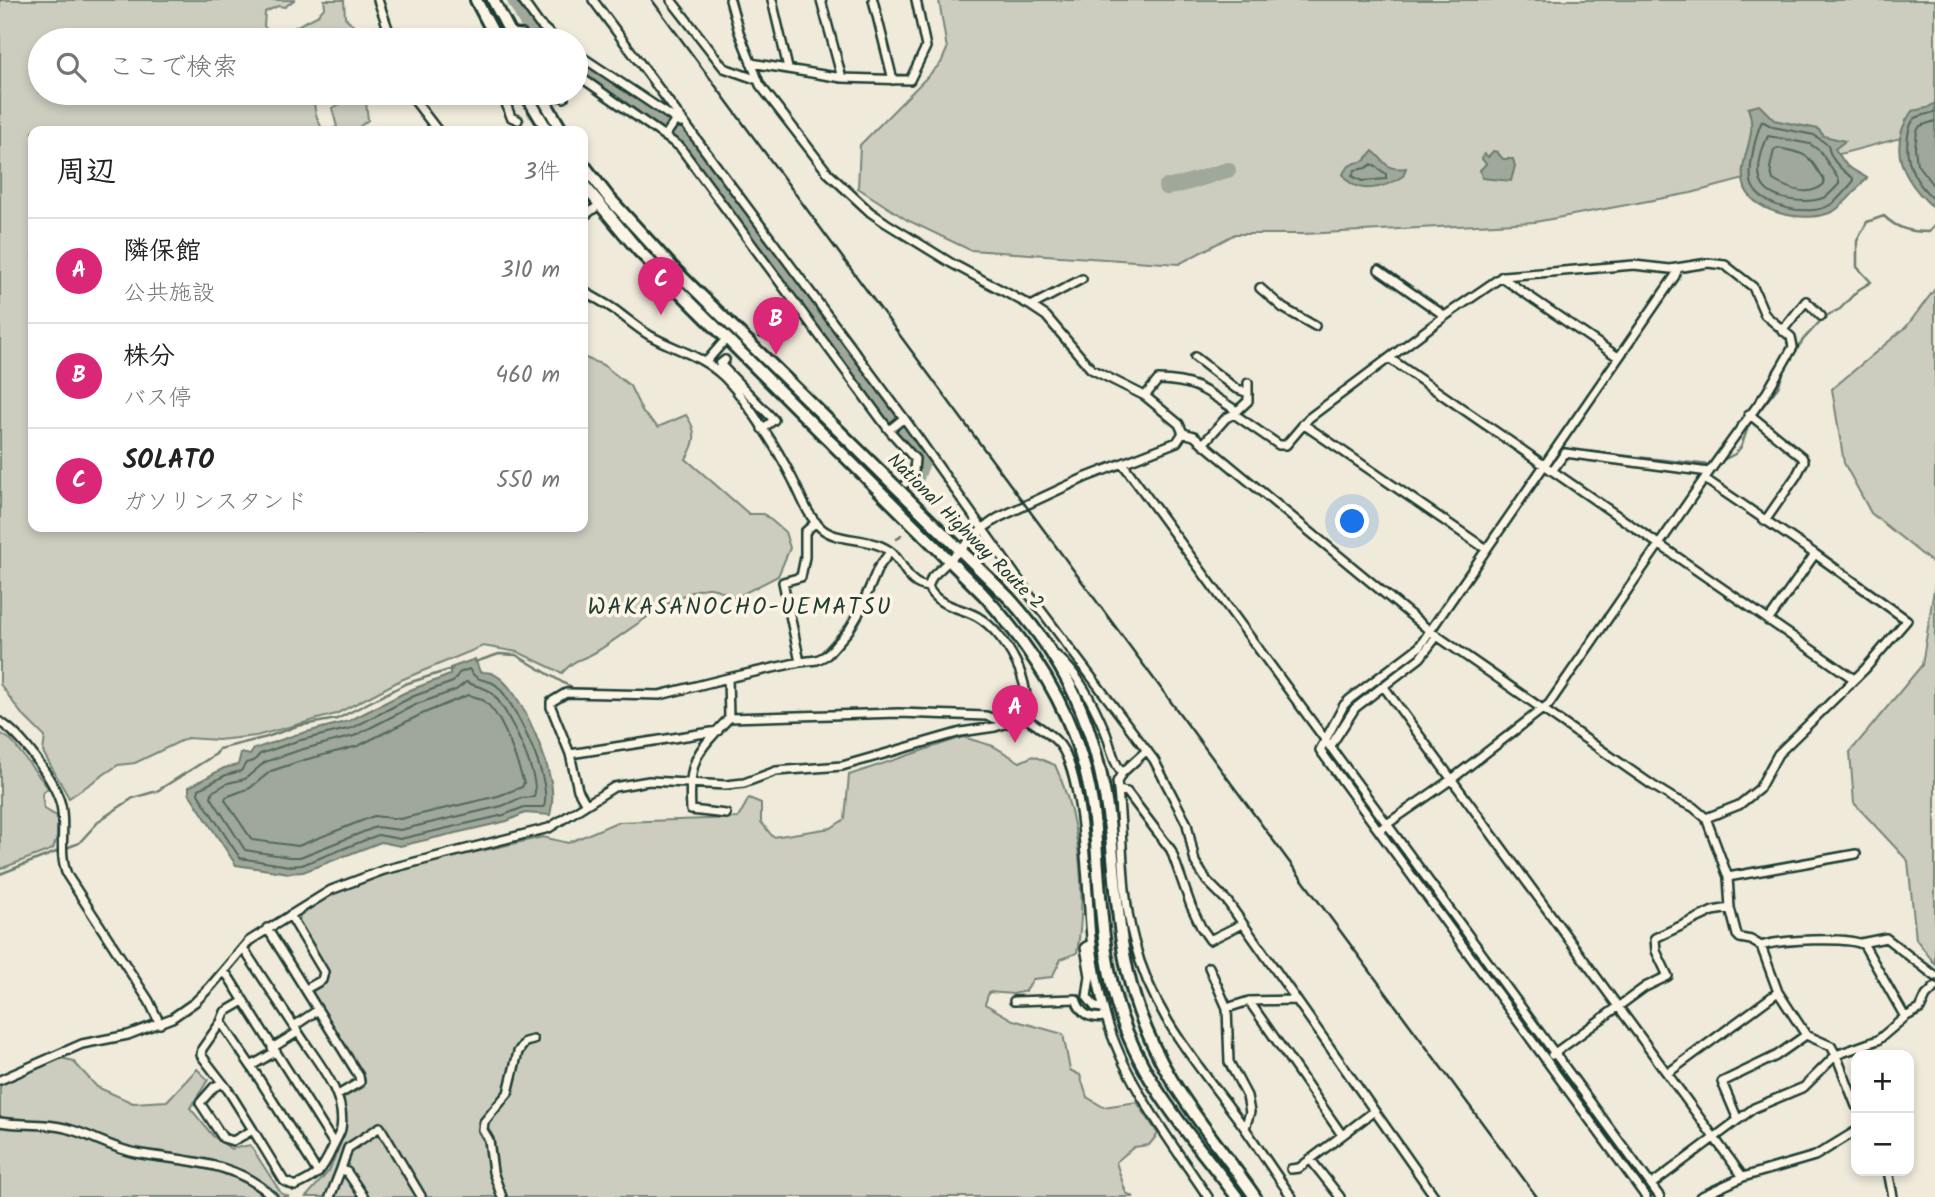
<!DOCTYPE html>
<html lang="ja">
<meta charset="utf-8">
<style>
:root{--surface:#fff;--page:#f6f6f6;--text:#222;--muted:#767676;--line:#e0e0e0;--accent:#db2777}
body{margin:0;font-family:Kalam,"Klee One",sans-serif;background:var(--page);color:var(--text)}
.controls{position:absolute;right:21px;bottom:21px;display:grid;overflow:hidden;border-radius:14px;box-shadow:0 4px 10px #0003}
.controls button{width:63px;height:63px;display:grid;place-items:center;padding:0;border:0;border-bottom:2px solid var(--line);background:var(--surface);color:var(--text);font:35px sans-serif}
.you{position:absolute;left:1353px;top:522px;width:24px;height:24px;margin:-18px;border:5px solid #fff;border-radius:50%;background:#1a73e8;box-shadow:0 0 0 10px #1a73e833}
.badge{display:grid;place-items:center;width:46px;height:46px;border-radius:50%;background:var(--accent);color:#fff;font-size:23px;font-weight:700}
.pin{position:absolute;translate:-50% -58px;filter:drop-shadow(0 2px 4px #0008)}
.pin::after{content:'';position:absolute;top:37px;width:24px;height:21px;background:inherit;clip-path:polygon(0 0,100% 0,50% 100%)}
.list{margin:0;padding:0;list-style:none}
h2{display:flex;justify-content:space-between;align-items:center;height:91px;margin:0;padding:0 28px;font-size:30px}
h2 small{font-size:23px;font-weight:400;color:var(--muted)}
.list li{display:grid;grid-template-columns:46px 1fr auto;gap:21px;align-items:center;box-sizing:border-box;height:105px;padding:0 28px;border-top:2px solid var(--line)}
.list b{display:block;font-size:26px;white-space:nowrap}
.list p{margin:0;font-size:23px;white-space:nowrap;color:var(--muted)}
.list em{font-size:23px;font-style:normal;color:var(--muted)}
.icon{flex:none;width:38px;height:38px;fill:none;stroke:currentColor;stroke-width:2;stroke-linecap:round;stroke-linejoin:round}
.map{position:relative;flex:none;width:1935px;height:1197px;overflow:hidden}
.search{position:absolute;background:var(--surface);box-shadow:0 4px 10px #0003;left:28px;top:28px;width:560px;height:77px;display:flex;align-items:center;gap:18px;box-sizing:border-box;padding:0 24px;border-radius:38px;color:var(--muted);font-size:26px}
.panel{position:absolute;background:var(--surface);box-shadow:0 4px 10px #0003;left:28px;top:126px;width:560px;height:406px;border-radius:14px}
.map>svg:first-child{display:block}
.green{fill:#cccdbf;stroke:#76857a;stroke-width:2}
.water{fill:#9fa89a;stroke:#6c7d71;stroke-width:2}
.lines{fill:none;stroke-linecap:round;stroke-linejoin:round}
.shore{stroke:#52685d;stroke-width:2}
.stream{stroke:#6c7d71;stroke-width:2.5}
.river{stroke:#9fa89a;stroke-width:16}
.minor-tunnel{stroke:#c5c7b9;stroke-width:7;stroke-dasharray:7 3.5;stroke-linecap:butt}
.minor-casing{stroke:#1f3d34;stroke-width:12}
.trunk-casing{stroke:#1f3d34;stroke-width:16}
.minor{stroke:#fcf5e5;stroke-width:7}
.trunk{stroke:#fcf5e5;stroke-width:10}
.rail{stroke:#1f3d34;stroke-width:2.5}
.labels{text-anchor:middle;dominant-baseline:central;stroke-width:7;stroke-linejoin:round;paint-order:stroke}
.street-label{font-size:19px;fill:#1f3d34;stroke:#fcf5e5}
.quarter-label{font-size:23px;letter-spacing:2px;fill:#1f3d34;stroke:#fcf5e5}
</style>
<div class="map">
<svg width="1935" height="1197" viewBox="0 0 1935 1197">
<rect width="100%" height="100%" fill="#efeada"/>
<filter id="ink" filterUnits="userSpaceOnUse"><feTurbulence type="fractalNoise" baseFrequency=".0143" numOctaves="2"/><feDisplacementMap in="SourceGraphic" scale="14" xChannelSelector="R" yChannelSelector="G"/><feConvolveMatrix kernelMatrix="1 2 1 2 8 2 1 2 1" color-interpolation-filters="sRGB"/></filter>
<g filter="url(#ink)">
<path class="green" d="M0 0H294L285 7 278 6 265 12 264 26 273 38 317 16 325 7 324 0H344L345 17 353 25V33L337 40H40V93H316C311 104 317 121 324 131H33V527H583V357L603 365 630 386 643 413 658 427 686 415C698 432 696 442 686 459L749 514H764L785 532 790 548 778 576 735 598C728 595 718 588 710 588 681 586 620 639 594 653 578 662 577 657 562 673L518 652 483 646 401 680 336 714 256 736 218 740 187 738 135 763 118 765 69 798 43 752 45 737 21 713 0 684Z
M939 0H1935V129L1691 193 1535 222 1304 234H1235L1179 264 970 250 907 220 858 188 860 145 941 63 947 49Z
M358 95 366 102 368 120 354 131H329L337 127 332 108Z
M1935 289V565L1871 513 1844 463 1832 389 1906 327Z
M1935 583V964L1916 939 1908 861 1854 803 1850 752 1922 665Z
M0 733 11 740 48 788 42 794 44 809 57 816V837L53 849 0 869Z
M963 737 993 746 1020 762 1033 756 1055 765C1080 820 1087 894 1077 953L1061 959 1052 977 1033 979 1026 991 1013 994 989 992 985 1004 1013 1020 1063 1034 1070 1070 1080 1075 1087 1097 1103 1107 1137 1102 1158 1134 1149 1145 1134 1147 1116 1162 1126 1193 1134 1197H306L329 1171 345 1133 344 1097 364 1087 365 1079 312 992 326 982 329 973 299 921 301 910 358 882 436 861 543 837 568 843 617 822 738 818 749 798 761 803V822L773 837 831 828 845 819 849 775Z
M58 1057 73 1061 97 1087 133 1103 167 1101 197 1069 208 1080 190 1108 213 1136 231 1149 250 1145 281 1193 289 1197H0V1085Z"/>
<path class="water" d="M1935 103V209C1904 182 1885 149 1912 111L1927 108Z
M1759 105 1774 120 1818 129 1824 136 1845 141 1835 149 1847 166 1867 178C1858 187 1843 207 1832 212 1808 223 1756 215 1745 188 1735 161 1760 138 1748 108Z
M1373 151C1387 162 1384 171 1406 168L1403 176C1385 188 1356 197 1343 174 1348 164 1354 163 1364 161Z
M1493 151 1497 152 1503 159H1513L1515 166 1511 181 1482 178 1480 170 1486 164 1482 159 1483 155 1485 154 1488 157Z
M475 659 480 672C483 672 487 672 491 673 519 683 545 754 551 782 553 793 553 804 550 815L525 813 507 821 400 846 381 842 303 872 289 873 236 865 189 793V787L224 768 238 765 241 753 250 755 254 749 295 735 349 721 410 690 450 675V668Z"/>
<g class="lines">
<path class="shore" d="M1935 111C1929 115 1919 115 1914 119 1910 124 1909 129 1908 135 1904 162 1915 183 1935 200
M1762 121 1773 127 1814 135 1828 145C1830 159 1841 170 1853 178V182C1846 189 1838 201 1830 205 1810 217 1761 208 1752 185 1747 171 1756 133 1762 121Z
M1935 121 1920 126 1917 131 1915 148 1917 164 1935 188
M1768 136 1810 144 1820 151 1839 180V184C1834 189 1829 196 1823 198 1806 204 1771 201 1762 184 1755 171 1762 148 1768 136Z
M1778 148C1809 154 1807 154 1824 180V184C1809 198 1788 189 1773 180L1770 168 1774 150Z
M1372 164 1386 174V179L1362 181 1352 176 1355 170 1366 168Z
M469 669C471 672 473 675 476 677 484 683 491 678 500 689 518 710 552 781 544 807H524L504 815 400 839 378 835 302 865 289 866 240 858 198 794 199 789 226 775 241 771 246 763 254 761 260 754 297 741 352 728 414 696 453 682 459 673Z
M466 682C474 686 485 687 491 692 507 707 541 778 534 797L521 798 502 806 400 830 376 827 300 857H289L245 850 211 797 212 792 228 783 245 779 265 762 300 750 354 736 417 704 456 690Z
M468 695C473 697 480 697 484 701 504 716 516 760 524 783L522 787 498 796 400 819 374 816 298 846 252 840 225 800 226 797 250 788 271 771 304 760 358 746 422 714Z"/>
<path class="stream" d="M1721 461 1735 454 1741 447 1749 424 1778 387 1786 365 1803 340 1824 317 1840 309 1858 290 1871 282 1857 267V241L1867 222 1884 216C1897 229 1911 232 1929 232L1935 225
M1552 465 1563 449 1710 465
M897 539 901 535
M475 662 499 654 516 655 572 688 626 691
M1405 666 1429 641
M650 692 795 659 819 655 847 624 876 564
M1331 739 1350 705 1372 691
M1326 748 1325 750 1651 1197
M0 874 79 843 100 820 133 798 157 791 216 754 219 749 267 737 297 726 337 719 405 684 452 669"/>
<path class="river" d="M515 0 529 26 544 40
M576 64 678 132 913 448 922 462 914 483
M1166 187C1176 188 1214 173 1228 170"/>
<path class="minor-tunnel" d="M518 120 564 98
M725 360 762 333
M1102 1008 1140 990"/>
<g class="minor-casing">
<path id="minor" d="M378 0 392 40
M522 0 539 24 557 40
M593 0 904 418 1028 593 1154 760 1187 824 1195 862 1207 881 1227 901 1435 1197
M671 0 724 68 758 80
M730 0 739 32 760 85 828 173 870 212 886 223 951 263 1031 306 1046 316 1091 369 1145 396 1179 424 1183 433 1194 436 1430 631 1652 785 1673 798 1693 807 1706 818 1728 877 1730 908 1737 935 1740 938 1751 940 1761 946 1778 992 1806 1035 1831 1046 1836 1055 1856 1106
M772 0 788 68
M821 0 842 78
M873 0 893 80
M510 33 522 34 530 40
M576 53 681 123
M751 63 842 78 910 80 926 47 916 0
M576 74 680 147 889 430 915 459 914 471 906 483
M411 93 415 101 438 131
M502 93 511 117 518 120
M564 93V98
M415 101 428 93
M665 136 676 120
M583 217 599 205
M1379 270 1445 316
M1501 277 1618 357
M1260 288 1283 308 1315 326
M583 291C593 297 605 303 615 310 626 318 637 328 649 335 675 350 701 355 723 376 745 397 778 450 792 478 801 495 806 514 821 528 838 543 871 536 891 552 906 565 906 584 928 587
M1031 306 1082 279
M1782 331 1806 301 1821 316
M762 333 798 306
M1195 357 1235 388 1248 393
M1389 358 1854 679
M725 360 720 364 774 420 762 429
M706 362 726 339
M1145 396 1158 380C1198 381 1205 391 1237 411
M1234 414 1248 401V383
M1749 414 1802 457 1804 461 1797 475 1765 521
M1303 424 1486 549
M889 430 904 418
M1183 433 1177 442 1084 478 998 518 982 529 932 577 928 587C937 607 961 607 978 617 1005 633 1036 686 1023 716 1035 725 1051 733 1060 745 1085 778 1087 894 1091 938 1094 964 1099 992 1106 1017 1125 1083 1171 1141 1208 1197
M1203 444 1226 418 1234 414 1279 445H1286L1309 418 1445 316 1503 276 1634 265 1670 269 1708 263 1725 265 1753 287 1765 315 1791 337 1793 347 1767 392 1709 472 1549 704 1452 779 1387 824 1660 1197
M1123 464 1387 824 1380 830
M1552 471 1565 453 1709 472
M1705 479 1815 554 1907 620 1865 669 1778 754 1759 789 1739 805 1706 818
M1768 621 1815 554
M1057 656C1079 674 1094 705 1105 731 1111 745 1112 761 1122 773L1117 782C1124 834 1120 890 1134 941 1153 1017 1199 1065 1244 1127 1260 1150 1275 1174 1292 1197
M800 662 783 582 801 577 805 557V532L816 522
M1384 687 1743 1177
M729 718 899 713 986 716 1008 723
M0 722C21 734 55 781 61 805 66 828 58 852 67 875L149 1001 160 1024
M1330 747 1355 708 1420 658 1437 636
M570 754 718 731
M1122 773 1147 750
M1118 790 1127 792 1171 850 1191 906 1201 927 1210 940 1242 924
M586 804 578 790 570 754 551 707V702L566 693 660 695 728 678 800 662 817 660 827 655 849 630 858 615 878 568 890 552
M726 814 691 810C688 760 696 753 729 718L728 678
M1728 877 1856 854
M290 915 324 972 322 980 306 989
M267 928 318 1010 294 1026
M1092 943 1085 947 1090 976 1087 997 1095 1007 1102 1008
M1861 943 1886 938 1935 976
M1761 946C1778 940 1849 936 1864 945L1905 1017
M243 948 296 1029
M1209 967 1227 1008 1229 1062 1247 1096 1250 1112 1245 1128
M223 972 228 976 334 1144
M1014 1001 1076 999C1081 1015 1090 1019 1106 1017
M1249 1001 1342 1135
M1227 1008 1249 1001 1295 1000
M318 1010 359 1076 360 1082 338 1095
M221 1022 225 1012 244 1001
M275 1052 251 1066 318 1173
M1552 1055 1645 987 1668 976 1656 951 1655 938 1713 911 1730 908
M251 1066 221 1022 202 1049 201 1055 228 1090 253 1130
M1668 1073 1778 992
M0 1080 82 1044 128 1035 172 1018 195 1002 210 987 249 941 331 890 384 870 549 828 614 787 649 781 726 785 744 783 776 771 842 766 961 732 995 727 1014 721 1023 716
M222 1083 214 1087 200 1103 223 1138 233 1141 253 1130 284 1181 295 1186C317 1177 322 1171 332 1149 334 1143 339 1136 341 1129 347 1093 316 1061 298 1032L272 1048
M1738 1120 1722 1082 1776 1056 1806 1035
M0 1122C21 1126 44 1122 65 1128 90 1134 111 1148 136 1153 185 1162 235 1160 273 1197
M1310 1159 1340 1197
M341 1169 348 1148 380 1127 421 1196
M1291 1169 1299 1168 1373 1112
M1888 1171 1893 1197
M1652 1184 1754 1108 1804 1087 1836 1055 1878 1040 1905 1017 1920 1009 1926 996 1935 987
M330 1197 341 1169 347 1172 364 1197
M502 1197 493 1172 489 1140 483 1130 484 1122 508 1093 518 1052 525 1042 533 1040
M1646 1197 1320 750 1344 705 1350 699 1419 647 1675 276 1678 268
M1700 1197 1743 1177 1815 1156 1856 1131"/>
</g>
<g class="trunk-casing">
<path id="trunk" d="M476 0 497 40
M493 0 514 40
M525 93 548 131
M540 93 562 131
M583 164 609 198 674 269 1009 598C1075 671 1100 740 1111 837 1117 891 1118 946 1135 999 1161 1082 1207 1128 1255 1197
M583 184 638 250 983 594C1041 658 1085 731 1094 819 1100 880 1100 945 1117 1004 1139 1080 1191 1136 1237 1197"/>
</g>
<use href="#minor" class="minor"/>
<use href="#trunk" class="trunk"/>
<path class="rail" d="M652 0 1537 1197"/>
</g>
</g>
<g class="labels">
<g class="street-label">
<text transform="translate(965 532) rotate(45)">National Highway Route 2</text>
</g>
<g class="quarter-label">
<text x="740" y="608">WAKASANOCHO-UEMATSU</text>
</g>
</g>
</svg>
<div class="controls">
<button>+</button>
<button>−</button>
</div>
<div class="you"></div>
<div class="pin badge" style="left:1015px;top:743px">A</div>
<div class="pin badge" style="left:776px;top:355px">B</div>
<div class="pin badge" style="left:661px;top:315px">C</div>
<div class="search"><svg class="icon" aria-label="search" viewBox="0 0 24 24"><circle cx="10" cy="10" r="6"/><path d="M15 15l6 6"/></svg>ここで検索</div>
<section class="panel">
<h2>周辺<small>3件</small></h2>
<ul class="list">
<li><span class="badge">A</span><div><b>隣保館</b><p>公共施設</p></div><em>310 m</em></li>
<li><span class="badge">B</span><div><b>株分</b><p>バス停</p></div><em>460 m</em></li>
<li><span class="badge">C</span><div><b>SOLATO</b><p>ガソリンスタンド</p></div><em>550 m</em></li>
</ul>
</section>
</div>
